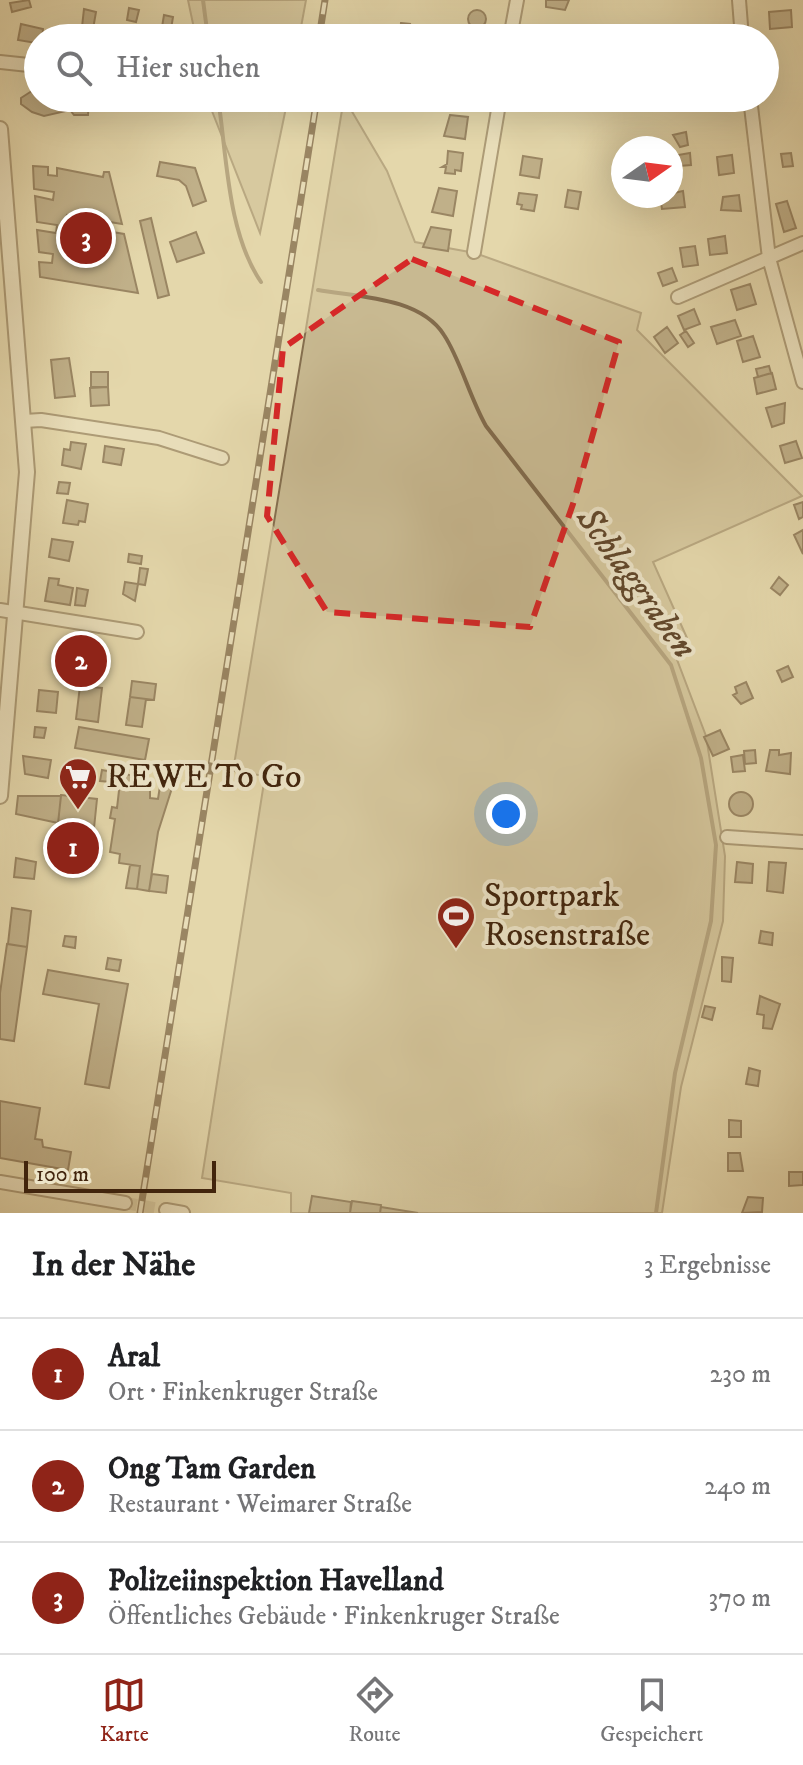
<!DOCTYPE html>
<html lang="de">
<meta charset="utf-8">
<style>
:root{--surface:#fff;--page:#f6f6f6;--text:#202124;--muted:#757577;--line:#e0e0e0;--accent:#8f2418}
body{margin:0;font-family:"IM FELL DW Pica",serif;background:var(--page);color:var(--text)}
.compass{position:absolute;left:611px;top:136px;width:72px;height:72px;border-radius:50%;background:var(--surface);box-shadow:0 8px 32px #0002;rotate:76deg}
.scale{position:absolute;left:24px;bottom:20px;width:192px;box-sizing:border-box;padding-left:8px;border:4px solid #42250d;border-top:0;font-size:22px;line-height:28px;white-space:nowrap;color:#42250d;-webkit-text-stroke:6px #ede5c9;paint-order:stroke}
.you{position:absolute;left:506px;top:814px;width:28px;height:28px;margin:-20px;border:6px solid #fff;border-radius:50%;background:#1a73e8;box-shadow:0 0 0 12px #1a73e833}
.badge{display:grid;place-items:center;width:52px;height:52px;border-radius:50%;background:var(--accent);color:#fff;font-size:26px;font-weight:700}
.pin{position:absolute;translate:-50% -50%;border:4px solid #fff;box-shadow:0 2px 8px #0006}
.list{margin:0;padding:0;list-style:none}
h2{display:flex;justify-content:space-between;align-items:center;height:104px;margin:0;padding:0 32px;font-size:34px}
h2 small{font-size:26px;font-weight:400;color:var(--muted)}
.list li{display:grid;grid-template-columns:52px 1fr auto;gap:24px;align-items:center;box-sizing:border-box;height:112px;padding:0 32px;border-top:2px solid var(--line)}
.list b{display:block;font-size:30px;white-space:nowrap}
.list p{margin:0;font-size:26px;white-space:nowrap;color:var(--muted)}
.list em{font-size:26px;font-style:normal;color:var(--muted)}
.icon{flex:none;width:44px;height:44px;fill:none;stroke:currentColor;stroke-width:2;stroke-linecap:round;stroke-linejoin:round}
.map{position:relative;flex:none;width:803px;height:1213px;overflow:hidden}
.search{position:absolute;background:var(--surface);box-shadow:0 8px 32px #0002;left:24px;right:24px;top:24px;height:88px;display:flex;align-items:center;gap:20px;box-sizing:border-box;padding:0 28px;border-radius:44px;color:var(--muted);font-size:30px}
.sheet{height:440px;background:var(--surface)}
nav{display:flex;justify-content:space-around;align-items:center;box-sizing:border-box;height:112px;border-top:2px solid var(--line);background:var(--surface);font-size:22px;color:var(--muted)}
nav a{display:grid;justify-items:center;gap:4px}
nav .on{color:var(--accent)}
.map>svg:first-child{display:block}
.green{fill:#c8b991;stroke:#856f4f;stroke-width:2}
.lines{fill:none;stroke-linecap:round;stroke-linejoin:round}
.stream{stroke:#826b4c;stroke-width:4}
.building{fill:#968260;stroke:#42250d;stroke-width:2}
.minor-tunnel{stroke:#c4b38c;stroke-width:12;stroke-dasharray:12 6;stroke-linecap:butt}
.minor-casing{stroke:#6a5235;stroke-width:16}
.tertiary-casing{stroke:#6a5235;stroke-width:18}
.minor{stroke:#ede5c9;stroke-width:12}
.tertiary{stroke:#ede5c9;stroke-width:14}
.rail-casing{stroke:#42250d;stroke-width:7}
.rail{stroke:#ede5c9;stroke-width:4;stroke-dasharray:12;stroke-linecap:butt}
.marked{fill:none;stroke:#d62828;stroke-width:6;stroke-dasharray:16 10;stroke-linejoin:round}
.labels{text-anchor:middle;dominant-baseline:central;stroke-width:8;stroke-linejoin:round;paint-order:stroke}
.poi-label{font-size:34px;fill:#42250d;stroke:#ede5c9;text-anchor:start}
.water-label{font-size:36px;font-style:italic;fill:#62482c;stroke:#ede5c9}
</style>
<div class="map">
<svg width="803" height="1213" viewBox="0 0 803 1213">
<rect width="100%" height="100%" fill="#e4d7ac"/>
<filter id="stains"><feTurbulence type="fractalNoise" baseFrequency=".0025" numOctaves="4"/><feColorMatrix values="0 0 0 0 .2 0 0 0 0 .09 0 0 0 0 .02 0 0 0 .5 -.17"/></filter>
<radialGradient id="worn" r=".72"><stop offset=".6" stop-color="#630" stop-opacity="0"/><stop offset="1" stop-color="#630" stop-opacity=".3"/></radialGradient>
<path class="green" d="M188 0H306L299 38H196Z
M207 98H288L260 233 208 101Z
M344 98 387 171 415 242 475 253 641 313 637 330 802 496 653 562 687 638 673 649 706 736 725 856 723 921 681 1087 662 1213H291V1193L202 1178 265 776 233 771Z"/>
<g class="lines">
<path class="stream" d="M203 0 208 38
M218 98C227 156 227 232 261 282
M318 290C358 297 420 297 444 335 460 359 470 398 486 426L671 665 701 758 716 845 711 921 675 1073 656 1213"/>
</g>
<path class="building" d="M29 0 31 7 12 12 10 3Z
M546 0H569L565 10 546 7Z
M129 8 139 10 136 22 127 20Z
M84 9 96 12 93 29 82 27Z
M468 19a9 9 0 1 1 18 0a9 9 0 1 1-18 0Z
M791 10 792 27 770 29 769 12Z
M164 15 173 17 171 29 162 27Z
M401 23 410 24 408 38H399Z
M21 24 43 29 42 38 36 43 18 40Z
M719 29V38H702V31Z
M545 30 567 35V38H544Z
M38 87V98H89L88 115H74L70 110 44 116 32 112 21 104V98Z
M657 98H676V103L657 105Z
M450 115 468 117 465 139 444 136Z
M686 132 688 145 680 147 673 135Z
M448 151 463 153 461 171 455 170V174L445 173 446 167H442L447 164Z
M690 153 691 165 679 166 678 155Z
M791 153 793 166 783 167 781 154Z
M732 155 734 173 719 175 717 157Z
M523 156 542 159 539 178 520 175Z
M678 159 680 180 671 181V160Z
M160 162 195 168 206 201 193 206 186 186 179 180 157 176Z
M33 166 48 167V175L57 176V168L103 177 104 172H109L122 224 67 215 65 224 124 234 138 293 40 277 39 262 52 263 53 254 39 252 37 230 56 233 57 225 37 222 35 196 53 200 54 192 34 189Z
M439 188 457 191 453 216 432 212Z
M568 190 581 192 578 209 565 207Z
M683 191 685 207 662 209 660 196Z
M519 193 537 195 534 211 521 209 522 205 517 204Z
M739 195 741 211 721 210 723 197Z
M787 201 796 228 784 232 776 204Z
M151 218 169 295 158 298 140 221Z
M431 227 451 230 448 251 423 247Z
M196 232 204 253 177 262 170 242Z
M725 236 727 253 710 255 708 239Z
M695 246 698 265 683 267 680 248Z
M672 268 677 281 663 286 658 273Z
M750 284 756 304 737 310 731 290Z
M694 309 700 324 684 330 678 316Z
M735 320 741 336 717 344 711 327Z
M667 327 678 343 665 353 654 337Z
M686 331 694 343 688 347 680 335Z
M753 336 760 357 743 362 737 341Z
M69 358 75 396 55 398 51 360Z
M769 366 771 373 758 377 756 369Z
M91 372H108V387H91Z
M772 373 776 389 757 394 754 378Z
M108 387 109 405 91 406 90 388Z
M785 403 784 423 772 427 766 408Z
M796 441 802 458 785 463 780 446Z
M71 442 86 444 81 469 62 465 64 449 70 450Z
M105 446 124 449 121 465 103 462Z
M59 482 70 483 68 494 57 493Z
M67 500 88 504 85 522 79 521 78 525 63 523Z
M803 502V517L799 519 794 505Z
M803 530V554L794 535Z
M52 539 73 542 69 561 49 557Z
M129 554 142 556 141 564 128 562Z
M140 568 148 569 145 585 138 584Z
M779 577 788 585 780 595 771 588Z
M49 578 59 579 58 585 73 588 70 605 45 601Z
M125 582 138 584 135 601 123 594Z
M77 588 88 590 85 606 75 605Z
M62 644 103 648 100 676 77 674 76 680 59 678Z
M788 666 793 677 782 682 777 671Z
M132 681 156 684 154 700 130 697Z
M746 682 753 698 741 704 733 695 737 693 735 687Z
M80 686 102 688 98 722 76 719Z
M39 690 58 692 56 713 37 711Z
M130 697 146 699 142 727 126 725Z
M35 727 46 728 44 738 34 737Z
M79 727 149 739 145 760 75 748Z
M720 730 729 749 713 756 704 737Z
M755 750 756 763 745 764 744 751Z
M770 750H779V755L791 753 790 774 766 771Z
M743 755 745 771 733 772 731 757Z
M23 756 51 760 48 778 25 774Z
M163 767 178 769 158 832 149 891 137 889 140 866 119 863 120 854 110 852 115 819 110 818 112 807 117 808 121 773 150 780V798L158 799Z
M102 770 113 772 111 782 100 781Z
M729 804a12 12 0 1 1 24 0a12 12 0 1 1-24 0Z
M61 795 97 799 94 828 58 824Z
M18 796H61L58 823 16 814Z
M63 839 84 842 80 856 62 849Z
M16 858 36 862 34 879 14 877Z
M737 862 753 864 752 883 735 882Z
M769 862 786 863 783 893 767 891Z
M130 865 140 866 137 889 126 888Z
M152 874 168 876 166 893 149 891Z
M12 908 31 911 27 947 8 944Z
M761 931 773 933 772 945 759 943Z
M65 936 76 937 75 948 63 946Z
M7 944 27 947 14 1041 0 1039V993Z
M722 957 733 958 731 982 722 981Z
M108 958 121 960 119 971 106 969Z
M48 970 128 984 109 1088 85 1084 99 1004 43 994Z
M760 996 780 1004 772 1029 763 1028 764 1015 757 1014Z
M705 1006 715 1008 712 1020 702 1017Z
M749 1068 760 1071 758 1086 746 1084Z
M0 1101 40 1108 35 1139 42 1140 43 1147 71 1152 68 1170 0 1158Z
M729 1120 741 1121V1137H729Z
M728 1153H740L743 1171H728Z
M789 1172H803V1185L789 1186Z
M312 1196 351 1202 350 1213H309Z
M748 1197 763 1198 762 1212 742 1213Z
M352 1201 381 1205 380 1213H350Z
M381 1207 418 1213H380Z"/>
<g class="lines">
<path class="minor-tunnel" d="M125 1203 166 1210"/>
<g class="minor-casing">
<path id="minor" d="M739 0 742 38
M510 38 517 0
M0 62 38 66
M750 98 769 258 803 382
M474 252 500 98
M678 297 803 243
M24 421 41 420 159 438 222 458
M0 610 137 632
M727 837 803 842
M0 1182 125 1203
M166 1210 183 1213"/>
</g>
<g class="tertiary-casing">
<path id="tertiary" d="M0 129 27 472 0 796"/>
</g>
<use href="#minor" class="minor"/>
<use href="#tertiary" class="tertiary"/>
<g class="rail-casing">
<path id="rail" d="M319 38 325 0
M140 1213 317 98"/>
</g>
<use href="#rail" class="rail"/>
</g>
<path d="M0 0H803V1213H0ZM412 259 619 342 573 504 530 627 327 612 267 516 283 348Z" fill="#e4d7ac" fill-opacity=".55" fill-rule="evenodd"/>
<path class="marked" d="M412 259 619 342 573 504 530 627 327 612 267 516 283 348Z"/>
<defs>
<g id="supermarket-pin" transform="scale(2)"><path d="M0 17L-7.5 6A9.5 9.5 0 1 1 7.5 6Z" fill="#8f2418" stroke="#ede5c9"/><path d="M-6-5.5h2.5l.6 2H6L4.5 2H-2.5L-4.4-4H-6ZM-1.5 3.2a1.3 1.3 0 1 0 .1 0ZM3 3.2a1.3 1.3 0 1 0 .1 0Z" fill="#fff"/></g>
<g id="stadium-pin" transform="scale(2)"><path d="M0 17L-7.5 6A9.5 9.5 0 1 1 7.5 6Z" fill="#8f2418" stroke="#ede5c9"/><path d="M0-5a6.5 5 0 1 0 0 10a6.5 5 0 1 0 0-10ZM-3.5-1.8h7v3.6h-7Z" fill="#fff"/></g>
</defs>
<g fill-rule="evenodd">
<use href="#supermarket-pin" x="78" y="777"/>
<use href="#stadium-pin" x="456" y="916"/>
</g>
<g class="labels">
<g class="poi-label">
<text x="106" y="777">REWE To Go</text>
<text x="484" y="896">Sportpark<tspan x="484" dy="39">Rosenstraße</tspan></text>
</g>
<g class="water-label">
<text transform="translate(636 583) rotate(54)">Schlaggraben</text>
</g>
</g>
<rect width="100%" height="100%" filter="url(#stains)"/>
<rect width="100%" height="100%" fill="url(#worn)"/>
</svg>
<svg class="compass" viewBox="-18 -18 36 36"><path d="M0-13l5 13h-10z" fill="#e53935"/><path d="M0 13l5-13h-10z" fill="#757577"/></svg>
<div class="scale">100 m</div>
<div class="you"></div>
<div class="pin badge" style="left:73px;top:848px">1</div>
<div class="pin badge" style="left:81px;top:661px">2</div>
<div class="pin badge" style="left:86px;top:238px">3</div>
<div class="search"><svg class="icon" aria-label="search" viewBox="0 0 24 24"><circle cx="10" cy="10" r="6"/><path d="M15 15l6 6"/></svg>Hier suchen</div>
</div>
<section class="sheet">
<h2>In der Nähe<small>3 Ergebnisse</small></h2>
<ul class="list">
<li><span class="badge">1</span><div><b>Aral</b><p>Ort · Finkenkruger Straße</p></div><em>230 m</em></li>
<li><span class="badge">2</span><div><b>Ong Tam Garden</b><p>Restaurant · Weimarer Straße</p></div><em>240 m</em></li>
<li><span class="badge">3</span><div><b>Polizeiinspektion Havelland</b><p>Öffentliches Gebäude · Finkenkruger Straße</p></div><em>370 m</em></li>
</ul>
</section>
<nav>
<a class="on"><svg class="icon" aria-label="map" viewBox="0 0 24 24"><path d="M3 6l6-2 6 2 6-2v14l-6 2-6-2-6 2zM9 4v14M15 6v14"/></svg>Karte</a>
<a><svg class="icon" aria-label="directions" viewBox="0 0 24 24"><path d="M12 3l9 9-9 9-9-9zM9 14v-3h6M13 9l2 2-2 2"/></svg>Route</a>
<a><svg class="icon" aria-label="saved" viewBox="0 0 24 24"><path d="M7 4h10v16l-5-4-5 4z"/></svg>Gespeichert</a>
</nav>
